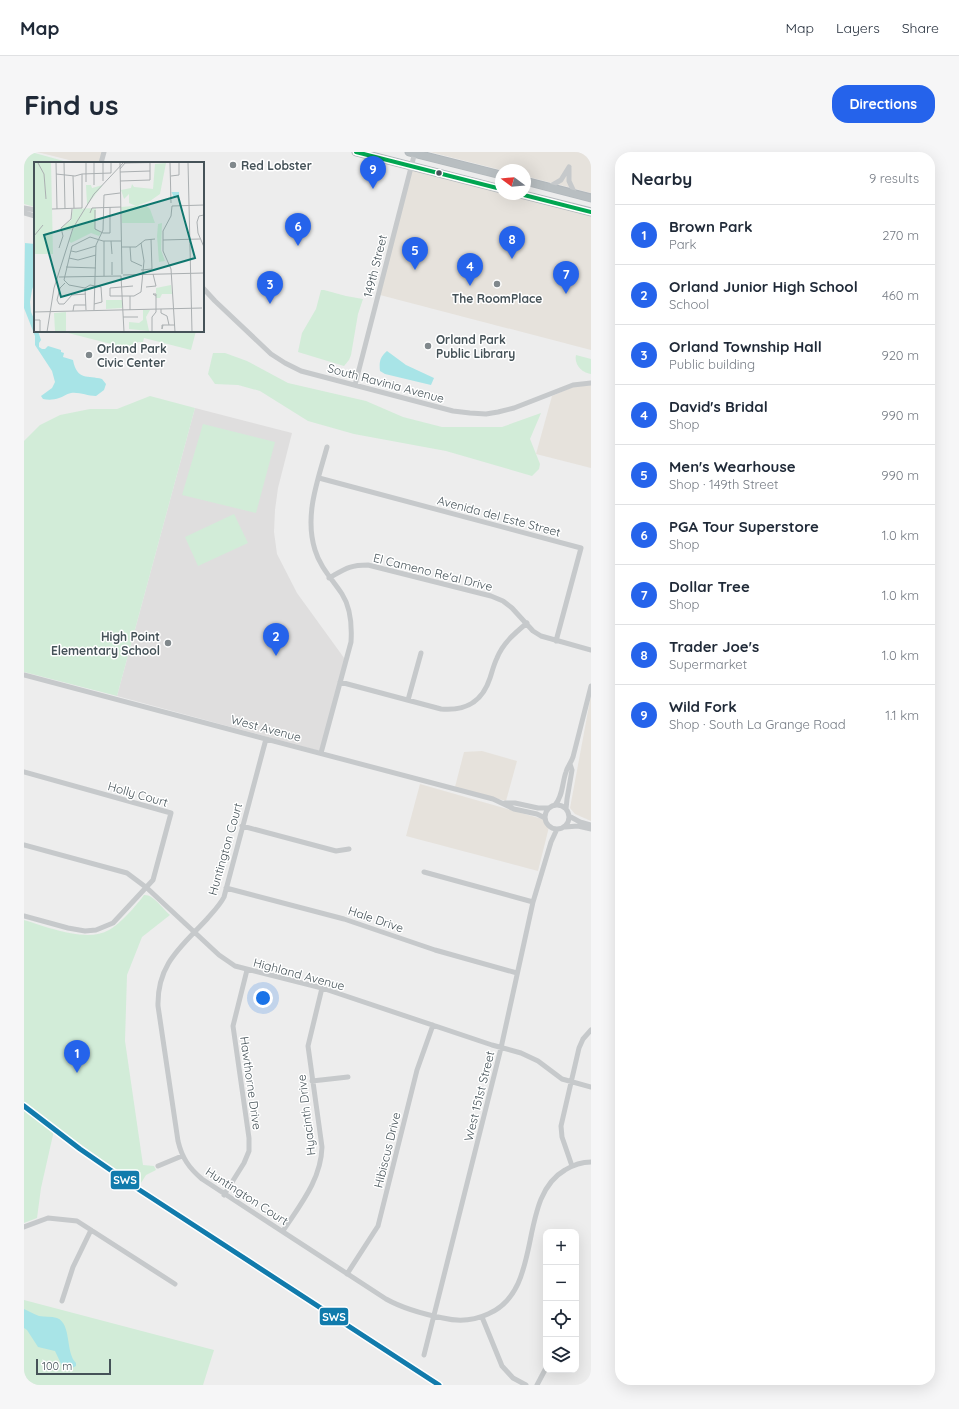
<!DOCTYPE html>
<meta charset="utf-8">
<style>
:root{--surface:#fff;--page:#f6f6f7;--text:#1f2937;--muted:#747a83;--line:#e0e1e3;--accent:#2563eb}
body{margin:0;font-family:Quicksand,sans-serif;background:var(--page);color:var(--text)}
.controls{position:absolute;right:12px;bottom:12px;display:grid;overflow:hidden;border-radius:8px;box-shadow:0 4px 16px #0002}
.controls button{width:36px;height:36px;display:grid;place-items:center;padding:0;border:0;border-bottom:1px solid var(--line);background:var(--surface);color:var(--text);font:20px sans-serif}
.compass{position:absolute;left:471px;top:12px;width:36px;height:36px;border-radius:50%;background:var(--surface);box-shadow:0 4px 16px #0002;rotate:286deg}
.scale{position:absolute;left:12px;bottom:10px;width:75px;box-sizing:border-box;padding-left:4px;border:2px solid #455258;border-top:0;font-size:11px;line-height:14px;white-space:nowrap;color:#455258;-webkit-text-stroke:3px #fff;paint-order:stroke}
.you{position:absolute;left:239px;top:846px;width:14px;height:14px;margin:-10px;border:3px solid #fff;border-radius:50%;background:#1a73e8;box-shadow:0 0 0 6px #1a73e833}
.badge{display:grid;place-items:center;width:26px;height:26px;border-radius:50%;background:var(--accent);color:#fff;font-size:13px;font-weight:700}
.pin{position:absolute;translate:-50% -33px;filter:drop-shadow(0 1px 2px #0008)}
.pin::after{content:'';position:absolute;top:21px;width:14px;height:12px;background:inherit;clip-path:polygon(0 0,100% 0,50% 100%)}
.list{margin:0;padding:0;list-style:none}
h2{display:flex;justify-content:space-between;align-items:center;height:52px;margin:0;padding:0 16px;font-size:17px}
h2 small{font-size:13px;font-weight:400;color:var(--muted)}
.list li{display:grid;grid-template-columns:26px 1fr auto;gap:12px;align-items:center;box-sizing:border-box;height:60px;padding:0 16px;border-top:1px solid var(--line)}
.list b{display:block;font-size:15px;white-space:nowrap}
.list p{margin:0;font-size:13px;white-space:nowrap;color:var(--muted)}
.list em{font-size:13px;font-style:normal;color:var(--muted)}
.icon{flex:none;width:22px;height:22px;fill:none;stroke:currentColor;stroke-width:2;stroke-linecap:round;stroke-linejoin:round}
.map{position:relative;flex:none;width:567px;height:1233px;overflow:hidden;border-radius:16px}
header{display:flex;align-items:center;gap:24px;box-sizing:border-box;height:56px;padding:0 20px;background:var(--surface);border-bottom:1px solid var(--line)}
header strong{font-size:19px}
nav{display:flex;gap:22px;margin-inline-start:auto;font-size:14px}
.intro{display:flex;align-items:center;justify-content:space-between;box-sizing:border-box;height:96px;padding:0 24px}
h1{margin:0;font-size:28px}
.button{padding:10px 18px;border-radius:16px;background:var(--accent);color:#fff;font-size:14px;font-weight:700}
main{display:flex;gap:24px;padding:0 24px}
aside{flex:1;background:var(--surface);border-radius:16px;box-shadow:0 4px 16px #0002}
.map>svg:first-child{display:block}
.commercial{fill:#e6e2dc}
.education{fill:#dfdede}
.green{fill:#d2ecd8}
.water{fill:#a8e4e7}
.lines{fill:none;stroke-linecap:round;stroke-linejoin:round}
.highway-casing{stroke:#b2b8bc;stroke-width:9}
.minor{stroke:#c6c9cb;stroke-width:5}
.highway{stroke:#b8bec1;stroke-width:7}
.bus-1-casing{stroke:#fff;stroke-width:7}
.bus-1{stroke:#00a651;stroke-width:4}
.rail-1-casing{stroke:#fff;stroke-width:8}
.rail-1{stroke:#117bac;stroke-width:5}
.poi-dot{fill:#80888c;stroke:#fff;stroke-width:1.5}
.bus-dot{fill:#455258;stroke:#fff;stroke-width:1.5}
.labels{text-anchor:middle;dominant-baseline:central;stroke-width:3;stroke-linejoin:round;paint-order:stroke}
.poi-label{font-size:12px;font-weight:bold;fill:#455258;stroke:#fff;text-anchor:start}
.street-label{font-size:12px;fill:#455258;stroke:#fff}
.inset-river{fill:none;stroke:#a8e4e7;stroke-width:2}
.inset-road{fill:none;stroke:#aaafb1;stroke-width:1}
.view{fill:#0f766e;fill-opacity:0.15;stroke:#0f766e;stroke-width:2}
.inset-edge{fill:none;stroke:#455258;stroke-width:2}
.line-badge{stroke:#fff;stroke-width:1.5}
.badge-label{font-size:11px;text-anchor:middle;font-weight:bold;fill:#fff}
</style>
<header>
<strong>Map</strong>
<nav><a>Map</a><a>Layers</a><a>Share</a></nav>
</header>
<div class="intro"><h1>Find us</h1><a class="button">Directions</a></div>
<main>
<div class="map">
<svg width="567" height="1233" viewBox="0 0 567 1233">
<rect width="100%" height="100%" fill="#ededed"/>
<path class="commercial" d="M13 0H78L75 11H57Z
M406 0H567V41L501 24V18H477Z
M388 16 477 38V42H492L567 61V198L356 143Z
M567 233V316L512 302 528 244 549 235Z
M567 543V669L551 662 546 656Z
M458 599 493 609 482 649 431 635 440 600Z
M396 632 522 668 525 675 514 719 382 684Z"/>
<path class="education" d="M171 256 268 281 254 336 251 358 250 380 253 402 273 441 323 510 299 600 93 544Z"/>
<path class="green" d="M0 0H7L47 11H11V55L0 52Z
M297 138H300L322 144 339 147 334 162 327 203 325 208 320 214 274 200 278 181 292 157Z
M43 179H172L167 198 120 186 119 190H114L110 196 107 197 44 181Z
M189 201H201L223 209 264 231 342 249 379 265 418 275H478L517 261 506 287 516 312 515 317 508 324 422 299 330 282 284 269 236 239 214 233 191 232 184 222Z
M552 203 567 207V222C558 221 550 213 552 203Z
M126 244 171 256 93 544 0 520V289L16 273 36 263 66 257H93Z
M179 272 251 290 232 361 158 343Z
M210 362 224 391 174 414 161 385Z
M120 743C129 742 139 757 146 763L118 785 103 823 101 889 119 1013 130 1014 132 1018 122 1023 115 1034 31 974 17 1036 13 1066 0 1071V768C23 775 63 791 85 778 96 772 113 753 120 743Z
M0 1148 190 1198 179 1233H0Z"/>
<path class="water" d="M1 91 11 92V129L8 138 6 150 7 160 11 169V179H14L17 188 15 191V195L18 197H21L24 194 37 198V200L40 201 39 205 49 208C53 229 64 223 78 227L82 232 80 238 72 244C63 244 56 240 47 241 42 242 39 245 35 246 30 248 24 248 19 247L17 244 28 236 31 230 28 219 11 193V184L0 156Z
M363 199 382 213 410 226 407 233 361 222 356 219C355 210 356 205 363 199Z
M0 1157C5 1159 9 1162 15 1164 21 1165 27 1164 33 1166 48 1172 41 1200 52 1211V1214L46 1217 39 1216 31 1199 14 1195 3 1178 0 1176Z"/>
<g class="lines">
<g class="highway-casing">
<path id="highway" d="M332 0 477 37
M385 0 477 23
M501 29 567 46
M496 42 567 60"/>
</g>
<path class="minor" d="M77 11 80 0
M545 16V29L551 42
M525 35 537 28 545 15
M0 56 11 58
M0 61 11 64
M179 136 191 149 247 202 261 211 277 219 429 259 446 261 462 262 474 260 490 256 549 233 567 231
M331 233 391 0
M295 326 557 396 532 489
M305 426C321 417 325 413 344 413L467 444 479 449 488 456 509 479 517 484 567 498
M0 523 469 647 490 657 513 662 521 666
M316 530 417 557C441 559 458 551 466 526 468 520 470 512 473 506 479 491 491 481 503 471
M384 548 397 501
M242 587 200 745C196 753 189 760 183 767 157 795 133 812 134 854L154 989C158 1006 165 1016 178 1027L362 1147C380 1157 399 1162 419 1166 435 1170 449 1169 464 1162 521 1138 492 1046 541 1018 549 1013 557 1010 567 1010
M297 601 327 490C328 474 327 456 318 442 308 427 296 415 291 398 280 363 294 328 303 295
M0 620 147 661 129 728 89 771 72 778 61 779 44 776 0 764
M481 651H491L514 656H525
M521 665a12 12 0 1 1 24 0a12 12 0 1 1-24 0Z
M531 653C539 644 538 631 542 620 543 615 547 611 549 605L567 534
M542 657 543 647 548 618 546 612
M545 664 556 670 567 673
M218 674 312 699 325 697
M541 675 554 674 567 677
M0 693 103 721 123 736 195 803 211 814 298 836 468 893 497 901 514 909 538 927 567 935
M400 720 509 750
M202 736 320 767 411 798 493 821
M288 929 324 925
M134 1014 158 1004
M548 1014 538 985 537 974 555 896 559 887 567 878
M200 1043 220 1011 225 999V986L209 874 223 818
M0 1075 24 1066 53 1069 151 1132
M259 1079C276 1053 297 1028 298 995L284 894 298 836
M323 1122 354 1074 393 918 409 873
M38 1149 49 1115 67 1078
M458 1165 478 1214 489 1226 502 1233
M400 1203 477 896 509 750 527 690 533 677
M513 1233 522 1216"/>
<use href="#highway" class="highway"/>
<g class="bus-1-casing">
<path id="bus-1" d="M332 0 477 37
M496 42 567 60"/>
</g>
<use href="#bus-1" class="bus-1"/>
<g class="rail-1-casing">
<path id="rail-1" d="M0 954 56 997 111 1035 415 1233"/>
</g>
<use href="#rail-1" class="rail-1"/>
</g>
<g class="poi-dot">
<circle cx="209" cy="13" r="4"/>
<circle cx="473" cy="132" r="4"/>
<circle cx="404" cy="194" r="4"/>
<circle cx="65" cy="203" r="4"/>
<circle cx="144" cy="491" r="4"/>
</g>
<circle class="bus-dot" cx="415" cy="21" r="3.5"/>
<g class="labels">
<g class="poi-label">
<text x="217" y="13">Red Lobster</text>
<text x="473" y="146" text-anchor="middle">The RoomPlace</text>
<text x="412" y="187">Orland Park<tspan x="412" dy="14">Public Library</tspan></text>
<text x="73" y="196">Orland Park<tspan x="73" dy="14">Civic Center</tspan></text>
<text x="136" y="484" text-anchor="end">High Point<tspan x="136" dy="14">Elementary School</tspan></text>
</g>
<g class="street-label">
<text transform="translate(351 114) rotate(-76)">149th Street</text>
<text transform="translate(362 231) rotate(15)">South Ravinia Avenue</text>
<text transform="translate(475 364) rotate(15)">Avenida del Este Street</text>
<text transform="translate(409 420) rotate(14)">El Cameno Re'al Drive</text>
<text transform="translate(242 576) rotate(15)">West Avenue</text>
<text transform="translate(114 642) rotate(16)">Holly Court</text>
<text transform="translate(201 697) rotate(-74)">Huntington Court</text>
<text transform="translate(352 767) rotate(19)">Hale Drive</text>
<text transform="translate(275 822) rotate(15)">Highland Avenue</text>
<text transform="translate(227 931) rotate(82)">Hawthorne Drive</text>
<text transform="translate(455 944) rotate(-76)">West 151st Street</text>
<text transform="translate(282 963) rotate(-97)">Hyacinth Drive</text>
<text transform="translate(363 998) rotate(-76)">Hibiscus Drive</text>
<text transform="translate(223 1044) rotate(33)">Huntington Court</text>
</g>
</g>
<g transform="translate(10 10)">
<rect width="170" height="170" fill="#ededed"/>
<path d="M0 0H17L19 92H0ZM132 1 126 32 116 39 102 44 95 41V32L90 37 87 28 97 26 98 22 100 25 119 27 121 2ZM52 23H57L58 26 69 23 53 43ZM112 43 116 47 121 61H88L87 45ZM62 46 61 66 67 71 65 74 57 71 37 81 35 79 39 68 28 69V65L37 58 39 47ZM128 61 127 88 131 99 125 100 123 74 124 62ZM137 123 138 132H128L126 136H122V126ZM72 138H88V146L72 147ZM109 148H116L112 155 115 169 95 167V160L105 161 109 158ZM32 150V169H21L20 151Z" fill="#d2ecd8"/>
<path class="inset-river" d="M139 31H144V32L140 33Z"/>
<path class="inset-road" d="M22 0 23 47M30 0 31 47M52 0V20M60 0V23M69 0V19M86 0 88 112M154 0 158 170M4 1 10 12 12 37M136 1 137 41M86 7 91 1 144 0M86 10 116 9M22 12 41 14 48 12 77 11V0M39 14 40 46M137 14 145 13V0M86 19 116 18V0M138 44 137 54 129 69V89L137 107 141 170M138 44 170 43M18 47 48 46V12M61 48V67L69 71H76V45M56 51 58 46 87 45M170 53 165 54 163 60 164 71 170 85M0 74 9 63M129 78 166 77M77 79 78 92M88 85H102L111 78 121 77M96 85 97 99 108 104M25 86 29 74 27 66 37 57 38 47M37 89 42 90 62 84M35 96 44 98 62 93M78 100V113M32 105 62 106M107 108 118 107 117 77M89 113 170 111M70 114V79M87 114 90 170M25 115 87 114M31 121 26 126 23 138 25 142H30L38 133 52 132M99 124 76 126V134H100L107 130 110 99 107 81M112 125 122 124 119 112M51 126 35 123 30 118 38 84 56 75 69 79H87M51 126 56 123 67 125 68 140 60 142M51 126 52 148M96 134V148M127 147V151L133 154 135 163M60 148 62 83 69 68 70 33 86 31M39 149 40 143H52M0 150 168 146M89 155H104M0 158H6V170M129 163 128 167V163H141M13 170 20 126 39 66 60 32 90 0M118 170V155L122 150V132H119L122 134"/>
<path class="view" d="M144 34 161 96 27 135 10 73Z"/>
<rect width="170" height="170" class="inset-edge"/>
</g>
<g class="line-badge">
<rect x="86" y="1018" width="30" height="20" rx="4" fill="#117bac"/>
<rect x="295" y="1155" width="30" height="19" rx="4" fill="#117bac"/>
</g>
<g class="badge-label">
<text x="101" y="1032">SWS</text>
<text x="310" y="1169">SWS</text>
</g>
</svg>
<div class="controls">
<button>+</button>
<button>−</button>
<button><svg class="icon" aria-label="locate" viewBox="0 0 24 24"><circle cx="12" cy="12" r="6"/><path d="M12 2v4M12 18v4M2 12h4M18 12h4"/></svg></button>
<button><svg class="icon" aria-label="layers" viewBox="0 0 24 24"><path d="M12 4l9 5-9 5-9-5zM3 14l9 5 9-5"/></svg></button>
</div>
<svg class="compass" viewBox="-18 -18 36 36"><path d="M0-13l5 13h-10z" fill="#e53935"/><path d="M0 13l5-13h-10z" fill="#747a83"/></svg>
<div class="scale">100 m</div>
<div class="you"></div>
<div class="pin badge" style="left:53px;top:921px">1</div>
<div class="pin badge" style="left:252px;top:504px">2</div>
<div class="pin badge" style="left:246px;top:152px">3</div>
<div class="pin badge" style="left:446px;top:134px">4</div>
<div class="pin badge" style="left:391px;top:118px">5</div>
<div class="pin badge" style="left:274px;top:94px">6</div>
<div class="pin badge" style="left:542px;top:142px">7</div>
<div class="pin badge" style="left:488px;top:107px">8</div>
<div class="pin badge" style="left:349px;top:37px">9</div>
</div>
<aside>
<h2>Nearby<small>9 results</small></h2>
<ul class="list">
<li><span class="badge">1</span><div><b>Brown Park</b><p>Park</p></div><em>270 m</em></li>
<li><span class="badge">2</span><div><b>Orland Junior High School</b><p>School</p></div><em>460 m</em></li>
<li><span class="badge">3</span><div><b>Orland Township Hall</b><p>Public building</p></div><em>920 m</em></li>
<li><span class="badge">4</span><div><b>David's Bridal</b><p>Shop</p></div><em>990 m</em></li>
<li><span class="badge">5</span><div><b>Men's Wearhouse</b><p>Shop · 149th Street</p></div><em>990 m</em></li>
<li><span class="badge">6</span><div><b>PGA Tour Superstore</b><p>Shop</p></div><em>1.0 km</em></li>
<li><span class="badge">7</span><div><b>Dollar Tree</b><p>Shop</p></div><em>1.0 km</em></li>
<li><span class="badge">8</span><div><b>Trader Joe's</b><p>Supermarket</p></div><em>1.0 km</em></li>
<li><span class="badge">9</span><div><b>Wild Fork</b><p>Shop · South La Grange Road</p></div><em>1.1 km</em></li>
</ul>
</aside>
</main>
